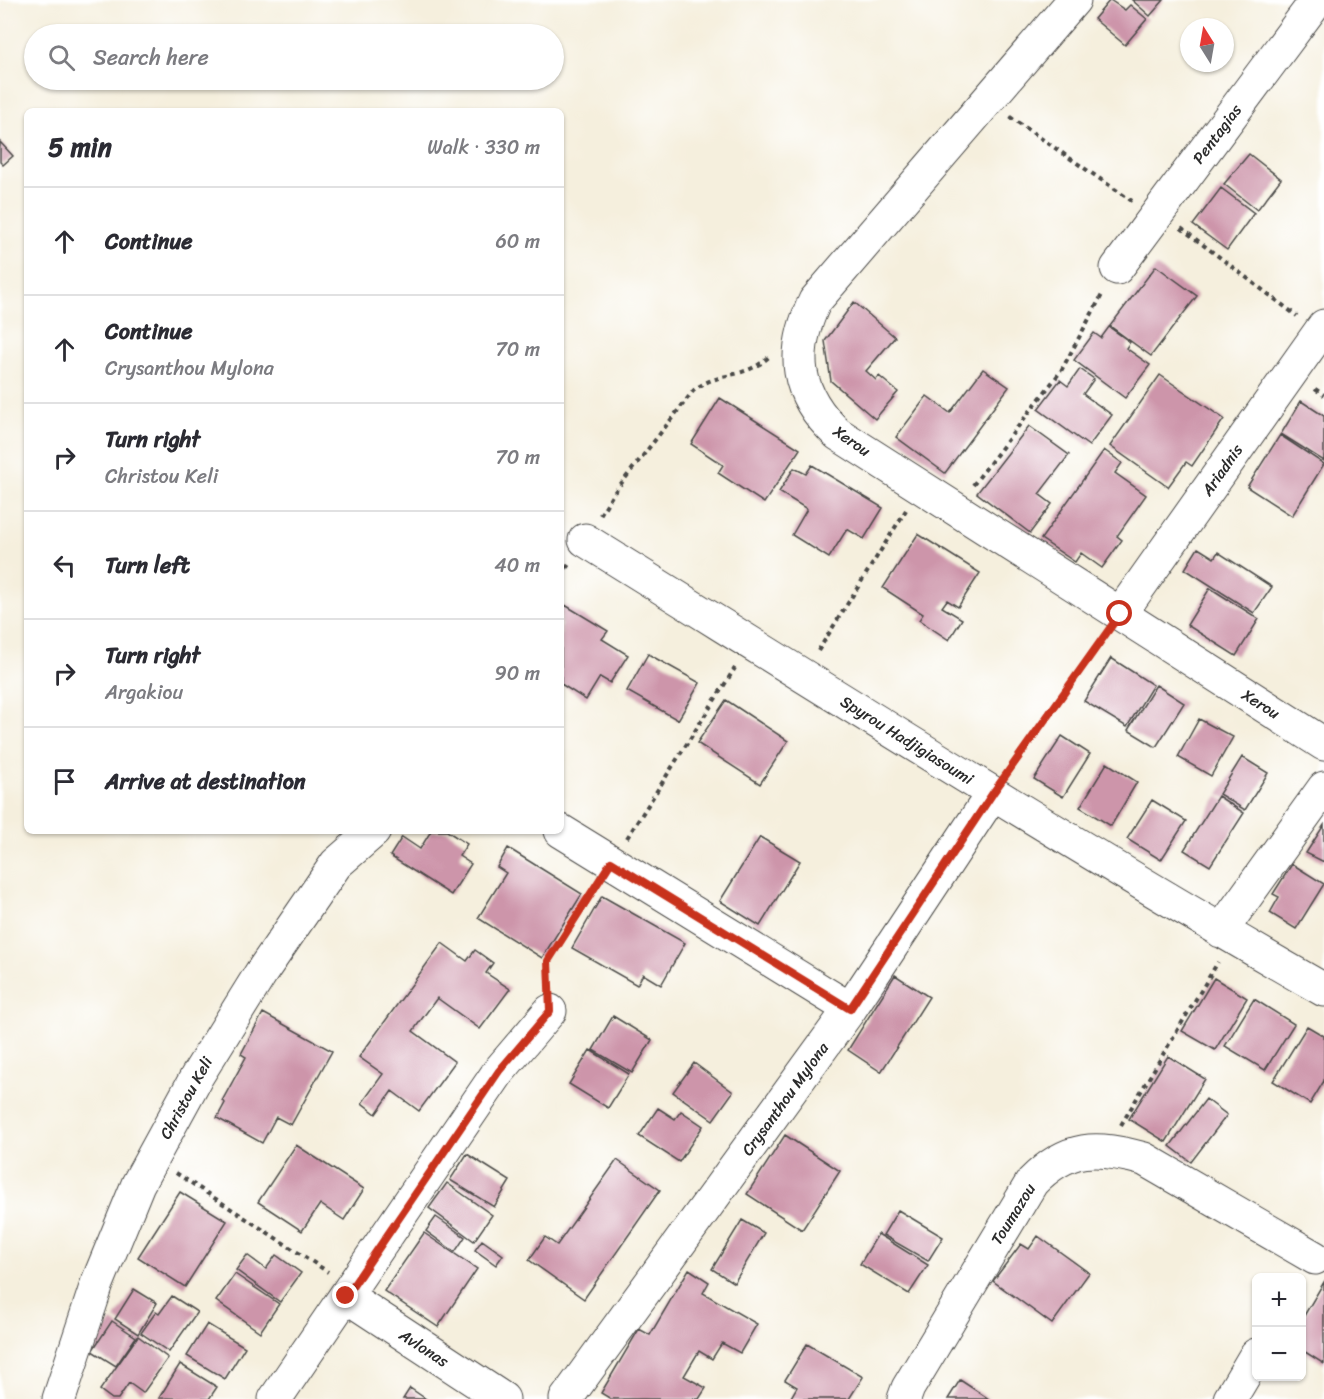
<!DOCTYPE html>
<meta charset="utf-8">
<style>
:root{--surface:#fff;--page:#f7f7f7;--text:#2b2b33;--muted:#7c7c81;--line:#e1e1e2}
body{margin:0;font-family:Sriracha,sans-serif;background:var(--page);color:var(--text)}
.controls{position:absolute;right:18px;bottom:18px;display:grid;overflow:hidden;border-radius:9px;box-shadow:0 2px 4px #0004}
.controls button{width:54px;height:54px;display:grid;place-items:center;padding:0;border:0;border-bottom:2px solid var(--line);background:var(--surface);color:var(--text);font:30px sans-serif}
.compass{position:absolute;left:1180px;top:18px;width:54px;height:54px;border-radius:50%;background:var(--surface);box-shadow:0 2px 4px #0004;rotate:349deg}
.stop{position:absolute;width:18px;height:18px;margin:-14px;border:4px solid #c8321e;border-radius:50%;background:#fff}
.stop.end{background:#c8321e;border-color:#fff;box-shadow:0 2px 6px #0008}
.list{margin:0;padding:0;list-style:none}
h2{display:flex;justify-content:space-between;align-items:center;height:78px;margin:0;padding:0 24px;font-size:26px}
h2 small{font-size:20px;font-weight:400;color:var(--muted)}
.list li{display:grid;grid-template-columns:39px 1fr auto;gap:18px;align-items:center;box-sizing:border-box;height:108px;padding:0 24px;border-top:2px solid var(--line)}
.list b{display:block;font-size:22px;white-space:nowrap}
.list p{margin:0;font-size:20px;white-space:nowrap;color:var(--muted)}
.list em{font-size:20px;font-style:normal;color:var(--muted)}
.icon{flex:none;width:33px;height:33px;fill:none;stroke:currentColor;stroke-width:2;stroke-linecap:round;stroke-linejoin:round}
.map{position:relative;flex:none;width:1324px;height:1399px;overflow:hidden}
.search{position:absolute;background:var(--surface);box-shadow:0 2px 4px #0004;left:24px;top:24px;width:540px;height:66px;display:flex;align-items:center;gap:15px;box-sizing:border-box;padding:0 21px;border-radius:33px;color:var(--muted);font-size:22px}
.panel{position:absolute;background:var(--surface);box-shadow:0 2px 4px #0004;left:24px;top:108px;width:540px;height:726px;border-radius:9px}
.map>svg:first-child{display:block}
.building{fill:#cd95aa}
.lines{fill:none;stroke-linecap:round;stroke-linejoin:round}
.minor-casing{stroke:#494846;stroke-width:35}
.path{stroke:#494846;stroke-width:4;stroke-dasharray:4.5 4.5;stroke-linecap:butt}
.minor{stroke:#fff;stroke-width:33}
.route{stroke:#c8321e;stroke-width:8}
.labels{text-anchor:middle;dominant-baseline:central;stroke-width:4.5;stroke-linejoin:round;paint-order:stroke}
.street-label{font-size:16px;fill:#2b2b2b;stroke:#fff}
</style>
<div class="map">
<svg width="1324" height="1399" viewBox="0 0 1324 1399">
<rect width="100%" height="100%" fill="#fff"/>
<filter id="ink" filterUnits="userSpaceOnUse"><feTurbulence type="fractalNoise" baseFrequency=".0167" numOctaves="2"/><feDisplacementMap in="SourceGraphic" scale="12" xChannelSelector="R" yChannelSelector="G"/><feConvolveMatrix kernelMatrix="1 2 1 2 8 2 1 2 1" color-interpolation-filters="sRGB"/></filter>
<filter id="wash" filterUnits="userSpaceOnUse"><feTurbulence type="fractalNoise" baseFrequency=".008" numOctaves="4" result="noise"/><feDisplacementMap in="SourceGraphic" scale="24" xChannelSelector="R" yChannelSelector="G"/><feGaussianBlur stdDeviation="1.35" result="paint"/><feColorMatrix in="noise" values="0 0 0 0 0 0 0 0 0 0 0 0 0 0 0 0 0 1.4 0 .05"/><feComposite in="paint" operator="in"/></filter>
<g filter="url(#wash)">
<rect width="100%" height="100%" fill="#f5efdd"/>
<g id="blocks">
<path class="building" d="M1110 0 1125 10 1130 5 1147 19 1125 45 1094 19Z
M1132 0H1164L1150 16Z
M0 142 13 156 3 165 0 162Z
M1249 154 1281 179 1257 210 1224 184Z
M1221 188 1254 213 1227 250 1193 225Z
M1156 266 1197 296 1151 356 1110 326Z
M854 302 895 337 866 371 876 380 879 376 898 392 875 419 831 381 825 341Z
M1109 327 1130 342 1126 348 1150 365 1125 398 1074 360 1094 333 1101 338Z
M983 369 1009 387 945 473 896 437 927 396 950 413Z
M1080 369 1094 379 1083 394 1112 415 1089 446 1038 409 1060 380 1068 386Z
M1160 375 1224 419 1192 466 1186 462 1168 487 1110 446Z
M720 398 800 449 764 503 718 473 723 465 691 444Z
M1301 401 1324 416V461L1281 434Z
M1029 426 1069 455 1039 494 1052 504 1030 533 977 493Z
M1280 435 1324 464 1292 516 1247 487Z
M1104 450 1122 463 1115 473 1146 495 1117 536 1122 540 1102 568 1081 553 1075 562 1041 539Z
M812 465 883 508 864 539 847 529 829 558 792 535 807 509 779 492 794 468 806 474Z
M918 534 980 573 958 607 947 600 942 607 962 619 949 640 919 620 923 614 883 588Z
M1198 548 1214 558 1218 552 1272 587 1254 613 1185 569Z
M1210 588 1259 619 1236 656 1187 625Z
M565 605 608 631 602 639 628 655 610 683 600 677 586 700 561 684V611Z
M648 654 700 683 678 720 627 691Z
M1111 658 1153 685 1127 727 1084 701Z
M1156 685 1184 703 1156 747 1128 730Z
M726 700 788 741 760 784 697 743Z
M1199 719 1233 737 1211 776 1178 757Z
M1062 736 1090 754 1063 797 1034 779Z
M1242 757 1268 773 1245 810 1219 794Z
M1107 763 1137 782 1111 826 1080 807Z
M1218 796 1244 813 1210 866 1184 850Z
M1152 800 1186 821 1161 860 1127 839Z
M1324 825V862L1306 853Z
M431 831H447L467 844 459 856 471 864 451 895 390 856 402 837 420 849Z
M760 837 800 861 760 926 720 901Z
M508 848 582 894 542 958 478 918 506 873 497 867Z
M1292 864 1324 884 1296 929 1270 913 1279 897 1273 894Z
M602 896 685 943 661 985 643 974 637 985 572 948Z
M442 943 467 961 475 950 493 963 486 973 510 989 480 1029 437 998 413 1031 455 1062 419 1111 392 1091 376 1114 362 1103 383 1074 359 1057Z
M895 975 929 997 881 1072 848 1050Z
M1214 978 1247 998 1215 1050 1182 1031Z
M1254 999 1294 1024 1265 1070 1225 1046Z
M263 1013 332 1051 291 1125 276 1117 262 1143 217 1118 225 1103 222 1101 246 1057 241 1054Z
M613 1016 652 1040 632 1073 593 1050Z
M1307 1026 1324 1036V1081L1310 1104 1273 1081Z
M590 1050 629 1074 608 1108 569 1084Z
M1168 1056 1205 1079 1166 1142 1129 1119Z
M694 1063 733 1092 713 1120 673 1092Z
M1206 1099 1227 1115 1191 1162 1170 1146Z
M658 1108 675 1119 681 1111 703 1126 679 1162 639 1136Z
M785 1135 840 1171 802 1230 747 1194Z
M296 1145 364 1189 344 1220 320 1204 302 1231 258 1202Z
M467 1154 510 1181 494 1207 450 1180Z
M617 1160 660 1190 584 1299 529 1260 545 1237 557 1245Z
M447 1183 492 1215 474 1241 429 1208Z
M180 1192 227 1221 185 1287 138 1257Z
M898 1210 943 1237 928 1261 883 1235Z
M436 1217 465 1237 455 1252 426 1231Z
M742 1220 764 1233 734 1283 712 1269Z
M424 1233 477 1269 438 1327 384 1291Z
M878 1234 928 1265 909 1294 860 1264Z
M1038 1236 1089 1273 1052 1324 993 1281 1021 1244 1029 1249Z
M482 1240 503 1255 496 1265 475 1250Z
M247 1255 266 1269 276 1255 301 1273 280 1302 236 1270Z
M689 1269 709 1282 703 1293 757 1324 740 1353 722 1343 712 1359 699 1351 684 1376 706 1388 699 1399H611L601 1393 639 1329 650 1335Z
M235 1274 279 1304 260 1332 216 1301Z
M1324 1282V1364L1302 1350V1319Z
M134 1289 157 1303 138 1334 115 1319Z
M172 1296 197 1312 169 1352 141 1333 156 1312 159 1314Z
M112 1321 136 1337 116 1366 92 1351Z
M207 1324 245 1347 225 1379 187 1356Z
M138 1336 168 1358 143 1393 129 1383 118 1399H112L100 1390Z
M807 1344 863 1377 849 1399H790L797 1387 785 1380Z
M180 1364 217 1387 209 1399 159 1398Z
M960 1380 989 1399H948Z
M410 1388 426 1399H403Z"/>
</g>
</g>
<g filter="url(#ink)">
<use href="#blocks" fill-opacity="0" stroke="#494846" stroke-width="1.5"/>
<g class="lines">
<g class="minor-casing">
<path id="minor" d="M1074 0 815 301C790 353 795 394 838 434L1324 744
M1117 268 1317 0
M585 540C830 692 1074 847 1324 990
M1120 614 1324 326
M561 831 850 1009
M1221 931 1324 788
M346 1296 503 1399
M59 1399 97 1284 138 1184 197 1076 261 973 336 864 374 831
M275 1399 499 1071 550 1011
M566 1399 850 1009 993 793
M904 1399 908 1388 1032 1182C1068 1145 1096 1146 1144 1159L1315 1258
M1230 1399 1256 1355"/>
</g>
<path class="path" d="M1010 117 1132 201
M1181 228 1297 316
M1315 389 1324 395
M973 485 1061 371 1103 293
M600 515 613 494 694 390C718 371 744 380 770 356
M561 576 569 564
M818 651 906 510
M1009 771 1104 637
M627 838 735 668
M549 983 548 961 597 885
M1121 1125 1218 962
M176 1173 328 1272"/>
<use href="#minor" class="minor"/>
</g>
</g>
<g class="lines" filter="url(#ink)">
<path class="route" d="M346 1296 499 1071 550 1011 548 961 611 862 850 1009 993 793 1120 614"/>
</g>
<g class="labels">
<g class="street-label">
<text transform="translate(1217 134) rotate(-53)">Pentagias</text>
<text transform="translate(852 441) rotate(35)">Xerou</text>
<text transform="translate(1222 470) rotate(-55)">Ariadnis</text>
<text transform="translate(1261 704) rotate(32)">Xerou</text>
<text transform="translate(907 740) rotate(32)">Spyrou Hadjigiasoumi</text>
<text transform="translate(186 1098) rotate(-61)">Christou Keli</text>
<text transform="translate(785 1099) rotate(-54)">Crysanthou Mylona</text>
<text transform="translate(1013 1214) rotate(-58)">Toumazou</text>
<text transform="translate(424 1348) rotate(33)">Avlonas</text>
</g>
</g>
</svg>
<div class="controls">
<button>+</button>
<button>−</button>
</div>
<svg class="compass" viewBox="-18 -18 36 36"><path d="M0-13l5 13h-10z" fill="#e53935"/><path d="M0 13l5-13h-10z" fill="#7c7c81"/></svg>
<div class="stop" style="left:1120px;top:614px"></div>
<div class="stop end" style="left:346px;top:1296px"></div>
<div class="search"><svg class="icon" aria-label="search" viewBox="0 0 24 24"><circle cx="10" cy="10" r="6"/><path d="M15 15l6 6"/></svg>Search here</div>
<section class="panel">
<h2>5 min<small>Walk · 330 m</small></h2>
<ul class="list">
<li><svg class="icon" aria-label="ahead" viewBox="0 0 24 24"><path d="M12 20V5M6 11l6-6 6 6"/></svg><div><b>Continue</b></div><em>60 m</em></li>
<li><svg class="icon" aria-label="ahead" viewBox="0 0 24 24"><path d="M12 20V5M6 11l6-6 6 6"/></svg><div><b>Continue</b><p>Crysanthou Mylona</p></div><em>70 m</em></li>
<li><svg class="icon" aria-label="right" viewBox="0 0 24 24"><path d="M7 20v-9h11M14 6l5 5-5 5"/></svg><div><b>Turn right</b><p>Christou Keli</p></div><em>70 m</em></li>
<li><svg class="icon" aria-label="left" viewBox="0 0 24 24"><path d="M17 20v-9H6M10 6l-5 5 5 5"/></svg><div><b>Turn left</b></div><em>40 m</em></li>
<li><svg class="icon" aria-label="right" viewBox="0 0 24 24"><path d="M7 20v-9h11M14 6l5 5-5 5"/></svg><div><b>Turn right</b><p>Argakiou</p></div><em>90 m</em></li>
<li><svg class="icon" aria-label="arrive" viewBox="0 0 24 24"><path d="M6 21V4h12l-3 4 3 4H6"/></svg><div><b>Arrive at destination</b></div></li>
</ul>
</section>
</div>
